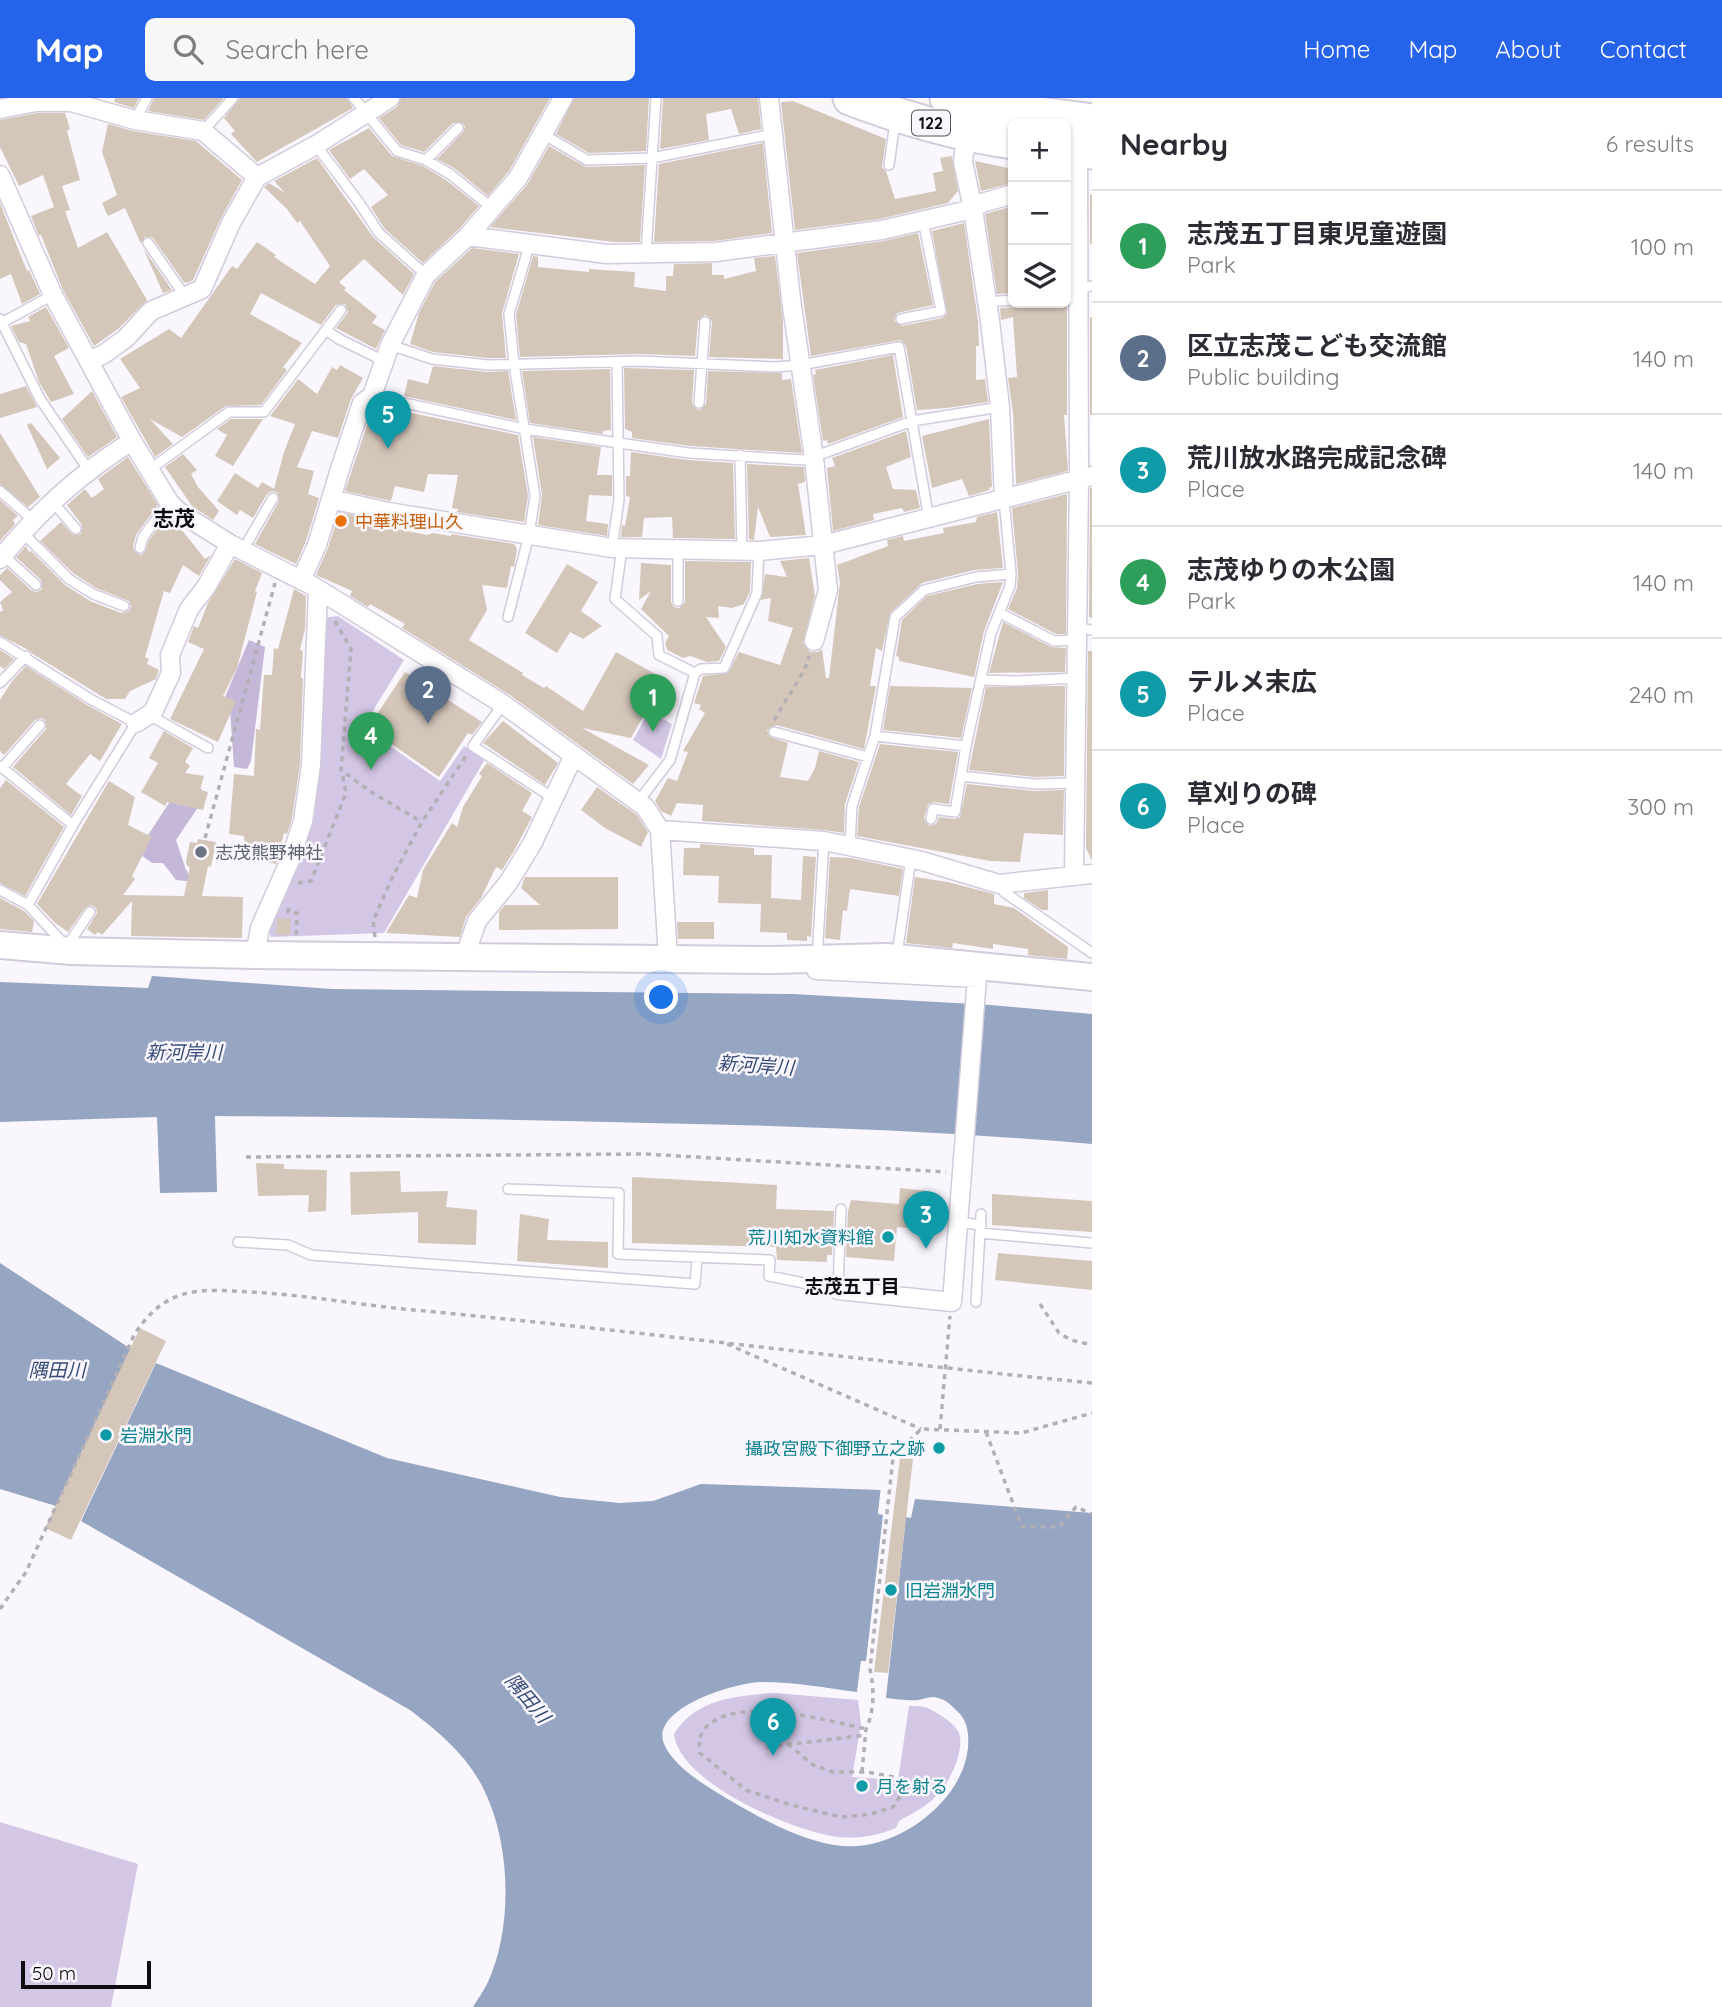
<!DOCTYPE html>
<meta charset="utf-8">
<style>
:root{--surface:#fff;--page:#f7f7f7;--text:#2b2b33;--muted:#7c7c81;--line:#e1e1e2;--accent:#2563eb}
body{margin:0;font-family:Quicksand,"Noto Sans JP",sans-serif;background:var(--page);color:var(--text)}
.controls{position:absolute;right:21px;top:21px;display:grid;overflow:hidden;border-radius:10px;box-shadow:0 2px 5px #0004}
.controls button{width:63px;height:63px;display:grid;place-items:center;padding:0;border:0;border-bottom:2px solid var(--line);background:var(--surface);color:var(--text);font:35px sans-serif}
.scale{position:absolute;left:21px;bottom:18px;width:130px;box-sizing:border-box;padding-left:7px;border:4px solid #0e0b11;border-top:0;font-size:19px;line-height:24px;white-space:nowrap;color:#0e0b11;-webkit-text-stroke:5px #f9f6fd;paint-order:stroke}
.you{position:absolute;left:662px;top:900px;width:24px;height:24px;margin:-18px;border:5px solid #fff;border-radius:50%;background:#1a73e8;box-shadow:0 0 0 10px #1a73e833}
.badge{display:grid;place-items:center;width:46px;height:46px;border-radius:50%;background:var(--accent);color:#fff;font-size:23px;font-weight:700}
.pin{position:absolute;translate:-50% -58px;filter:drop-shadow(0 2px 4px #0008)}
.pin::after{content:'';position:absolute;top:37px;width:24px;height:21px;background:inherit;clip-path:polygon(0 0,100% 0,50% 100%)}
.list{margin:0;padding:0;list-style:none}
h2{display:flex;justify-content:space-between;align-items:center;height:91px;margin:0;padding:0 28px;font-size:30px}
h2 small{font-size:23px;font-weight:400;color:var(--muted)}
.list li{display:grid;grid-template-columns:46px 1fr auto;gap:21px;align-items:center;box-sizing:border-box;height:112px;padding:0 28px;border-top:2px solid var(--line)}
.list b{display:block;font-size:26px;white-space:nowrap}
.list p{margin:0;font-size:23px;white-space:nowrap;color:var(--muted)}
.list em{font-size:23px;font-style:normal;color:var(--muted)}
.icon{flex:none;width:38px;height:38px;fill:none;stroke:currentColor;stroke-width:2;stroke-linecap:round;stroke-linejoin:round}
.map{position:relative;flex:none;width:1092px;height:1909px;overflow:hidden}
header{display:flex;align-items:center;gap:42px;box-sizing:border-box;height:98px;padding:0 35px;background:var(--accent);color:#fff}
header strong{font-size:33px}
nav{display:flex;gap:38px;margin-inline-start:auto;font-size:24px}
.search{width:490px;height:63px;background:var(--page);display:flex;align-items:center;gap:18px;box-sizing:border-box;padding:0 24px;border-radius:10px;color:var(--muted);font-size:26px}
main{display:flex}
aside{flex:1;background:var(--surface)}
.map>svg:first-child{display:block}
.green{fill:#d3c7e5}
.forest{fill:#c4b7d7}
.water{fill:#95a5c2}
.pier{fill:#f9f6fd}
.building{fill:#d5c6ba}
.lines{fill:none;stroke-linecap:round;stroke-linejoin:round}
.lane-casing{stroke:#d1cbdb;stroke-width:12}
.street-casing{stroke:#d1cbdb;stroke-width:21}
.secondary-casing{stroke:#d1cbdb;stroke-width:30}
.highway-casing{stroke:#d1cbdb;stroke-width:37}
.path{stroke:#b2afb5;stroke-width:3.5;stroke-dasharray:5 5;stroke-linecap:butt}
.lane{stroke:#fff;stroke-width:9}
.street{stroke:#fff;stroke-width:18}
.secondary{stroke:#fff;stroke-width:26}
.highway{stroke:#fff;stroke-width:33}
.food-dot{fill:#e8710a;stroke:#f9f6fd;stroke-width:2.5}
.worship-dot{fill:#6b7280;stroke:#f9f6fd;stroke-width:2.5}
.culture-dot{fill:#0f9aa8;stroke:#f9f6fd;stroke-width:2.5}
.labels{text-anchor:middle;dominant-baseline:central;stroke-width:5;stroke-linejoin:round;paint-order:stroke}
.shield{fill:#f9f6fd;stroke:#545258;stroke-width:2}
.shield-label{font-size:16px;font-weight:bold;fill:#0e0b11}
.food-label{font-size:18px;fill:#c56008;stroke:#f9f6fd;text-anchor:start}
.worship-label{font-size:18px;fill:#5b616d;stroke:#f9f6fd;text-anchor:start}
.culture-label{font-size:18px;fill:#0d838f;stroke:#f9f6fd;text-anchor:start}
.water-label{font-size:19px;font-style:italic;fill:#364c77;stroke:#f9f6fd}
.neighbourhood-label{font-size:19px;font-weight:bold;fill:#0e0b11;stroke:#f9f6fd}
.quarter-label{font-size:21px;font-weight:bold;fill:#0e0b11;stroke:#f9f6fd}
</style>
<header>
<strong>Map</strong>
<div class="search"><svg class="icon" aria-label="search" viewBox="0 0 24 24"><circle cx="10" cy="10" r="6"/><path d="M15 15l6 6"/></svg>Search here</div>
<nav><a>Home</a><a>Map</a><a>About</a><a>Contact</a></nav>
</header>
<main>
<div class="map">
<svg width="1092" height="1909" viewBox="0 0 1092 1909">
<rect width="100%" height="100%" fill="#f9f6fd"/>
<path class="green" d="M338 518 404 562 363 629 440 683 464 648 485 661 384 835 271 839 268 831 315 717 325 558 322 520Z
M649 613 672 626 661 661 633 642Z
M775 1595 858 1602 861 1626 852 1679 898 1682 909 1608C914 1608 921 1608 925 1609 935 1613 955 1625 959 1635 965 1652 950 1683 939 1695 928 1708 913 1715 899 1723L896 1730C876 1738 859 1741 838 1739 794 1734 679 1685 674 1636 695 1601 738 1597 775 1595Z
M0 1724 138 1766 111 1909H0Z"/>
<path class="forest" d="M249 542 265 549 251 663 247 671 234 669 230 611 223 604Z
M191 681 204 694 197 711 176 742 186 772 195 784 176 782 163 765H152L137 754 182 685Z"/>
<path class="water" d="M152 878 332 891 793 896 991 907 1092 916V1046C944 1033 797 1028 648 1025 504 1021 359 1019 215 1018L217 1094 160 1095 157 1019 0 1024V884L148 890Z
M0 1165 131 1251 56 1408 0 1391Z
M156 1265 387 1360 560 1399 620 1405 653 1403 701 1386 881 1392 878 1416H884L876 1565 861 1563 857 1594C826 1590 794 1584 762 1584 736 1584 646 1611 665 1648 677 1673 716 1694 738 1707 771 1726 819 1751 857 1748 906 1745 963 1700 968 1650 969 1637 968 1624 959 1615 953 1609 947 1602 938 1600 930 1597 925 1601 918 1602 908 1603 896 1601 886 1600L906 1419 911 1420 915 1401 1092 1415V1909H473C477 1902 483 1894 487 1886 513 1832 511 1748 485 1694 469 1659 439 1634 410 1612L81 1423Z"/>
<path class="pier" d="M881 1388 884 1392 882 1413 893 1416 875 1569 864 1567 860 1594 857 1597 861 1563H866L883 1417 878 1416Z"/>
<path class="building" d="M115 0H139L134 10 114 4Z
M154 0H224L204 22 148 13Z
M240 0H347L353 10 257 64 231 36 235 33 224 20Z
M401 0H550L509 73 488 98 454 70 437 61 463 34 465 29 462 25H453L424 54 401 47 379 20 397 9Z
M574 0H649L646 53 589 55 556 36Z
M663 0H758L761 31 739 36 731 11 706 16 709 42 660 51Z
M793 3 886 41 882 69 886 73 895 101 936 93 933 75 943 73 940 60 952 58 958 93 948 105 880 121 795 132 781 4Z
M37 15H65L70 31 67 33 80 82 62 88 70 112 65 113 78 150 107 134 147 202 118 231 94 248 63 192 41 137 39 138 31 118 54 109 43 77 19 88 0 49V22Z
M108 26 133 33 196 43 242 82 221 120 193 182 187 185 184 184 152 139H145L141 146 125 110 108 118 102 105 117 97 102 54Z
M369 30 392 58 423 68 446 82 479 108 460 130 423 165 384 130 371 109 388 97 364 71 350 81 329 52Z
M763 45 772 135 715 143 654 144 659 66Z
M549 48 586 69 645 67 640 144H614L490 129 527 87Z
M317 60 373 139 414 176 403 197 364 161 339 184 346 190 344 192 377 218 372 225 385 232 376 251 336 230 348 214 345 206 336 207 321 227 261 195 250 216 302 245 283 269 287 272 261 307 226 308 182 339 150 321 173 346 155 359 121 299 140 290 120 261 169 231 181 240 232 168 237 171 257 144 276 157 274 159 315 186 330 168 300 123 297 125 287 111 264 89 269 85 285 95 274 83Z
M975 63 1013 71V85L981 93Z
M1090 97H1092V146H1090Z
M0 105 27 173 29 172 40 196 22 206 11 176 0 181Z
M1013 108V147L1012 152H1009L1013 195 997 196 985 116Z
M964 125 978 223 979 248H976V282L985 281 988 304 947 310 917 312 906 248 901 242 811 258 797 155 884 143 918 135 933 207 897 215 894 223 902 228 942 220 947 216 932 133Z
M143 150 172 192 163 195Z
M472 150 519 156 502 215 506 260H488L433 254 410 246 419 215 435 184Z
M533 158 538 159V169L589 174V171L635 174 634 189 666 193V178H673L674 166 712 165V177H724V181L756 173 754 160 775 158 783 223V261L709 259 712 224 709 219 705 217 698 223 695 258 640 256 520 259 516 217Z
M1067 206V317H1064L1068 373 1016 386 1013 315 1008 280 1017 279 1013 219 1001 222 1000 210Z
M46 209 69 250 54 258 74 296 51 304 39 284 26 246 19 244 11 228 30 223 28 219Z
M1090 219H1092V317H1090Z
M893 257 903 319 828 346 827 342 823 343 813 277 816 276 815 272Z
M340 267 363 280 351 301 338 340 312 333 297 369 314 373 308 396 319 400 306 443 296 466 255 446 279 403 277 394 272 393 267 396 253 420 240 412 237 417 217 403 235 375 258 390 262 384 274 391 284 354 295 326 270 318 298 281 317 296 332 269 337 272Z
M433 268 487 274 508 273 516 322 404 298 408 281 428 286Z
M624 270 694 272 692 305 695 310 699 312 706 306 708 273 782 275V282L791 281 802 355 690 348 632 340V334L625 331Z
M610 271 611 332 603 333V336L530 325 522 273Z
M26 288 37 309 0 320V296Z
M92 293 117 339 88 359 62 321Z
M378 308 518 337 528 398 524 424 457 414 458 411 452 410 458 377 428 376 424 394 395 388 391 403 345 393 372 312Z
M231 321H263L233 368 215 358 227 337 217 331Z
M989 321 992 389 989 390 990 392 969 398 962 381 932 390 922 338Z
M31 325 60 360 47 371 27 327Z
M906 333 911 359 886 369 893 391 916 392 920 410 904 414 902 410 873 416 874 422 833 433 827 370 835 368 832 360Z
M0 335 40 399 28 409 0 386Z
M533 339 601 349 597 377H612V398L589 397 586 423 608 426 607 438 538 427 542 397Z
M631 354 688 362 733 365 735 441 673 440 672 419 644 420 642 439H621L622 427 625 428 630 399 626 398V378H630Z
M183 356 197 372 191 376 198 389 219 413 213 422 192 408 165 369Z
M128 359 158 407 136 437 133 449 135 454 141 457 145 454 149 442 167 418 177 426 205 461 211 457 199 478 183 467 170 495 164 493 145 559 149 561 147 566 159 572 156 581 130 593 125 601H106L33 556 30 553 0 537V514L3 512 0 504 12 494 0 482V477L7 470 32 493 37 494 42 491 41 482 16 459 26 448 29 454 31 453 65 487 90 503 121 515 129 513 131 508 129 503 96 490 73 475 40 443 61 424 73 437 81 436 82 427 67 407 85 391 92 400 104 391 98 381Z
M747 366 804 369 805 384 798 386 806 437 770 439 758 409 754 442 749 441Z
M1090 390H1092V520L1089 519Z
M1067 396 1066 536H1056L1008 511 1017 490 1018 476 1012 410Z
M0 402 18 418 13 422 15 426 0 443Z
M339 414 398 427 397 431 427 437 433 435 451 438V436L514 446 517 451 514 469 511 468 507 490 482 487 487 512 469 542 523 575 522 577 544 590 546 588 583 613 616 554 664 581 631 640 582 630 649 667 633 686 510 597 402 530 405 526 370 506 368 509 350 498 352 493 316 477 328 450Z
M997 414 1003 470 974 472 922 485 890 515 882 553 876 550 870 588H876L864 651 776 627 767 632 770 639 788 645 780 679 808 683 815 670 819 653 859 664 845 706 844 735 825 732 702 723 703 707 677 705 671 718 661 713 655 703 668 680 677 683 688 654 683 653 705 615 699 611 701 607 694 605 703 578 728 575 739 554 780 567 793 530 768 523 771 500 761 502 765 476 787 479 780 463 809 460 815 498 803 545 810 554H818L822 551 826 580H829L840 484 837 467 888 448 887 442 903 438 904 443 944 435 943 430 976 424 977 419Z
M235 461 262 475 255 493 257 494 237 570 223 598 236 603 218 644 170 621 204 551 188 544 194 528 198 530 208 505Z
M685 463 751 464 750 493 744 506 732 510 718 508 719 520 706 519 726 549 719 563 707 564 690 558 683 560 667 552 665 545 669 538 641 511 651 493 639 502 641 465 671 467V504L674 509 679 510 685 504Z
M567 466 598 484 581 513 602 528 583 541 570 534 557 555 525 535Z
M1003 484 984 533 974 579 899 563V559L896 558 902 522 927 498 977 486Z
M294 491 306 498 305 531 300 552 303 553 301 580H303L300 666 292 720 287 736 284 735 276 766 246 759 244 738 229 736 234 676 254 678 256 631 260 632 264 577H272L274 550 278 551Z
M1003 524 1051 549 1066 550 1065 574 989 575Z
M0 552 14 561 4 571 0 568Z
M1088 553H1092V763L1086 750Z
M26 568 89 608 122 626 100 663 90 656 66 686 82 698 71 717 13 669 46 631 45 622 41 620 35 622 4 657 0 653V602L12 583Z
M405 574 482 624 472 637 468 635 439 679 383 640 380 622 375 619Z
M890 588 972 590 961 640 883 632Z
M1065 588 1064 678 1035 679 969 672 986 589Z
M503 623 558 665 545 687 483 645Z
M164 633 193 650 185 664 190 668 185 675 204 678 200 692 208 694 203 712 167 704 165 708 141 694 158 665 149 660Z
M880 646 958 654 949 706 934 704 928 706 924 720 929 728 936 726 939 719 955 721 960 719 967 686 1034 693 1064 692 1063 737 1024 735 1020 764 990 763 857 738 859 709Z
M487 665 532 695 522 713 532 719 514 753 502 772 496 769 481 800 466 819 460 839 386 835 409 797 417 800 423 772 452 725 457 729 463 709 482 678 479 676Z
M6 682 64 729 25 798 0 785V690Z
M109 683 135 699 128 727 152 739 132 778 135 781 123 797 184 798 190 769 187 768 186 763 190 744 197 745 198 741 216 744 211 769 208 768 202 798 243 799 242 840 131 838 132 803 102 837 98 834 95 837 87 831 97 815 96 810 91 807 85 810 68 834 54 824 37 806Z
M597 689 637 717 648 734 641 749 605 730 581 712Z
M700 746 754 750V757H772L771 800 801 802 803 758 816 759 811 839 807 838V843L787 842V835L760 834 761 806 718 805 719 778 683 777 684 750H700Z
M830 759 851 760 903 771 899 798 850 791 847 813 843 812 840 842 825 840Z
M525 779H618V831L499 832V814L505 807H540L521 790Z
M915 779 948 784 994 796V806L1014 810 1068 849 1067 861 1028 857V851L993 846V851L953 845 952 850 906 845Z
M1048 792V812H1042L1024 800V795Z
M0 800 24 813 34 823 32 834 0 831Z
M277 820 291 821 290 837H276Z
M677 824H714V841H678Z
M256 1065 284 1066V1071L327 1072 326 1113 308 1114 309 1097 258 1098Z
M400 1073 401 1094 448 1093 446 1109 477 1112 476 1147 418 1145V1114L351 1117 350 1074Z
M632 1079 777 1087 776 1111 834 1113 832 1157H827V1164L777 1162 776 1149 632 1145Z
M900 1090 927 1093 924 1119 910 1117 909 1130 897 1129 894 1163 846 1159 848 1113 851 1102 899 1106Z
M992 1096 1092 1103V1134L992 1127Z
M520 1116 549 1121 547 1142 608 1144V1170L517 1163Z
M998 1155 1092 1163V1192L995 1182Z
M140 1230 166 1243 71 1442 45 1430Z
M900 1360 913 1361 888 1575 874 1574Z"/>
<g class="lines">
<g class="lane-casing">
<path id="lane" d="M354 0 397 53 426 62 450 76 492 110
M135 22 147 0
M203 33 233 0
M543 36 587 62 652 60 773 36
M316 47 360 106 379 135 426 177
M426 62 458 30
M889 67 895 24
M148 145 185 198
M646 155 656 0
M1066 193 1092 188
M987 204 1013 202
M0 221 40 301 88 371
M901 221 941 213 923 122
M3 224 53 197
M327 233 339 241 384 263
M390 247 432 261 488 267 640 263 775 269 801 267 899 249 929 421
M372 298 525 331 619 345 689 355 805 362 912 323 1000 309
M699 305 705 224
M740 357 742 453
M149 372 229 314H264L341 212
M0 393 33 422
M52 403 76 431
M22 434 69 481 93 496 124 508
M140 450 143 439 169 404
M612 450 619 402 617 264
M622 450 615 501 657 538 659 557 695 575 670 662 638 704
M243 452 273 400
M3 457 36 487
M678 503V452
M1000 515 1054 543 1078 542
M508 519 529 437 535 398 514 266 509 216 529 148
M1078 530 1092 532
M0 544 92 602 136 625 73 727 28 807
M695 575 701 571 724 570 757 495 759 453
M981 582 1017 583 1077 580
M0 585 26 558
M503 606 473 648 553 700
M149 617 208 650
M774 634 868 659
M875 638 966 648
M0 668 73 727
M2 670 40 627
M961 678 1035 686 1075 685
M931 721 933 711 955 714 966 648 991 535 1010 488 1011 476 1004 401
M850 747 852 708 875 638 895 519 924 492 976 479 1011 476
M999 786 1004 794 1092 855
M0 792 28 807 65 847
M71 848V842L90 814
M897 856 911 761
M817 860 824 743
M508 1091 619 1095 618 1156 770 1162 769 1178 838 1192 841 1111
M958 1124 981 1127
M980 1135 1092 1145
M238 1144 288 1147 311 1157 695 1186 697 1161
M976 1204 981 1116"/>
</g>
<g class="street-casing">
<path id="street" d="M769 0 791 201 814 360 828 492 814 543
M0 11 36 4H71L135 22 203 33 257 79 316 47 390 0
M974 32 964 54 963 64 973 111 990 223 1000 309 1004 401
M0 77 53 197 132 343 169 404 179 414 230 446 311 487 503 606 645 709 660 732 668 859
M468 138 607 156 716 154 882 132 973 111 982 105 1013 96
M89 263 104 256 126 240 151 213 202 191 231 125 257 79
M331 401 388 414 612 450 759 453 823 447 1092 378
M0 461C40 412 78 377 132 343
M301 482 317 447 340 371 362 305 372 298 390 247 426 177 468 138 518 80 563 0
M136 625 153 614 171 575 170 557 189 511 206 489 230 446
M660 732 824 743 922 763 999 786 1092 776
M1074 778 1079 381 1078 53
M255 857 260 830 290 762 303 723 311 667 318 493
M465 858 477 823 508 785 532 746 574 657
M816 872 977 880
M838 1192 952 1204 977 880"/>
</g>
<g class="secondary-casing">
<path id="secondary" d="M0 847 71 853 255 857 773 862 886 859 1092 879"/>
</g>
<g class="highway-casing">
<path id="highway" d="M850 0C902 20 958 36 1013 44
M947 0 1001 11 1092 23
M1066 51 1092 54"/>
</g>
<path class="path" d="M335 523 351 551 341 672 371 694 422 724
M774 622 805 571 809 558
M205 740 275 485
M298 785 311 783 346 695 342 674
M289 810 288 814 297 815 296 837
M375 839 373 823 393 778 422 724 466 658
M246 1059 645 1056 946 1074
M1040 1206 1059 1235 1071 1242 1092 1247
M727 1246 921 1331
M940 1331 950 1218
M986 1334 1022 1429H1059L1076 1409 1092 1416
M0 1511 26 1474 135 1235C151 1213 165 1199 193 1194 212 1191 232 1193 251 1194 306 1197 360 1207 414 1212 640 1233 866 1263 1092 1285
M788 1646 813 1667 833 1674H867L900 1680 901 1697 893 1709 871 1716 841 1719 791 1707 746 1692 700 1655 699 1641C702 1635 706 1627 712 1624 751 1600 824 1622 866 1631
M767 1649 866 1637
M862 1674 866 1631C875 1612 874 1590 870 1571L893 1360C901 1349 912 1341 921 1331L1021 1335 1092 1315"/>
<use href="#lane" class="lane"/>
<use href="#street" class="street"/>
<use href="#secondary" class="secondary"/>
<use href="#highway" class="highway"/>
</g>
<circle class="food-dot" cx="341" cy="423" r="7"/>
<circle class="worship-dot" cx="201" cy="754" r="7"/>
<g class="culture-dot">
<circle cx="888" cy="1139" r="7"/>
<circle cx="106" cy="1337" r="7"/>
<circle cx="939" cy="1350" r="7"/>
<circle cx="891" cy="1492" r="7"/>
<circle cx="862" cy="1688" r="7"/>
</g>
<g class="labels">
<rect class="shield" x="912" y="12.5" width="38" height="25" rx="5"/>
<g class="shield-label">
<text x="931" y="25">122</text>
</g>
<g class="food-label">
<text x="355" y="423">中華料理山久</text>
</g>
<g class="worship-label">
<text x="215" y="754">志茂熊野神社</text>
</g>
<g class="culture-label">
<text x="874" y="1139" text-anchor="end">荒川知水資料館</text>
<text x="120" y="1337">岩淵水門</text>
<text x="925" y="1350" text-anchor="end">攝政宮殿下御野立之跡</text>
<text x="905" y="1492">旧岩淵水門</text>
<text x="876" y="1688">月を射る</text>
</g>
<g class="water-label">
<text x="184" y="954">新河岸川</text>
<text transform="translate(756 967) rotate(4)">新河岸川</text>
<text x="57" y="1272">隅田川</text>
<text transform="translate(528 1600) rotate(50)">隅田川</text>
</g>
<g class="neighbourhood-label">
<text x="852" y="1188">志茂五丁目</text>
</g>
<g class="quarter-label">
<text x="174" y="420">志茂</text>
</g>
</g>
</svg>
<div class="controls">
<button>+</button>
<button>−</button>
<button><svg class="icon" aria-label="layers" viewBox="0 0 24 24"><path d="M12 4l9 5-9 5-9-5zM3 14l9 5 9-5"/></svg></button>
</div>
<div class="scale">50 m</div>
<div class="you"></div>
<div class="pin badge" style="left:653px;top:634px;background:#2e9e5b">1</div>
<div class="pin badge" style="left:428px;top:626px;background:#5c6f8a">2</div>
<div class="pin badge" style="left:926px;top:1151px;background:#0f9aa8">3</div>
<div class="pin badge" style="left:371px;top:672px;background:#2e9e5b">4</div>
<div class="pin badge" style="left:388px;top:351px;background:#0f9aa8">5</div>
<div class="pin badge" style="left:773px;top:1658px;background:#0f9aa8">6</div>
</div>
<aside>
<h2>Nearby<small>6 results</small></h2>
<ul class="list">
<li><span class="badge" style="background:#2e9e5b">1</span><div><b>志茂五丁目東児童遊園</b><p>Park</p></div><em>100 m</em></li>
<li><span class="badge" style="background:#5c6f8a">2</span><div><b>区立志茂こども交流館</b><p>Public building</p></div><em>140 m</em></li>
<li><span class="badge" style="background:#0f9aa8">3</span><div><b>荒川放水路完成記念碑</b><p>Place</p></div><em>140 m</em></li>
<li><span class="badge" style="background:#2e9e5b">4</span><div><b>志茂ゆりの木公園</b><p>Park</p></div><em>140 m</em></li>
<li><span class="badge" style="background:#0f9aa8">5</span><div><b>テルメ末広</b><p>Place</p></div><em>240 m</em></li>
<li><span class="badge" style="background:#0f9aa8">6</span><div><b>草刈りの碑</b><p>Place</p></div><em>300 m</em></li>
</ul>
</aside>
</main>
